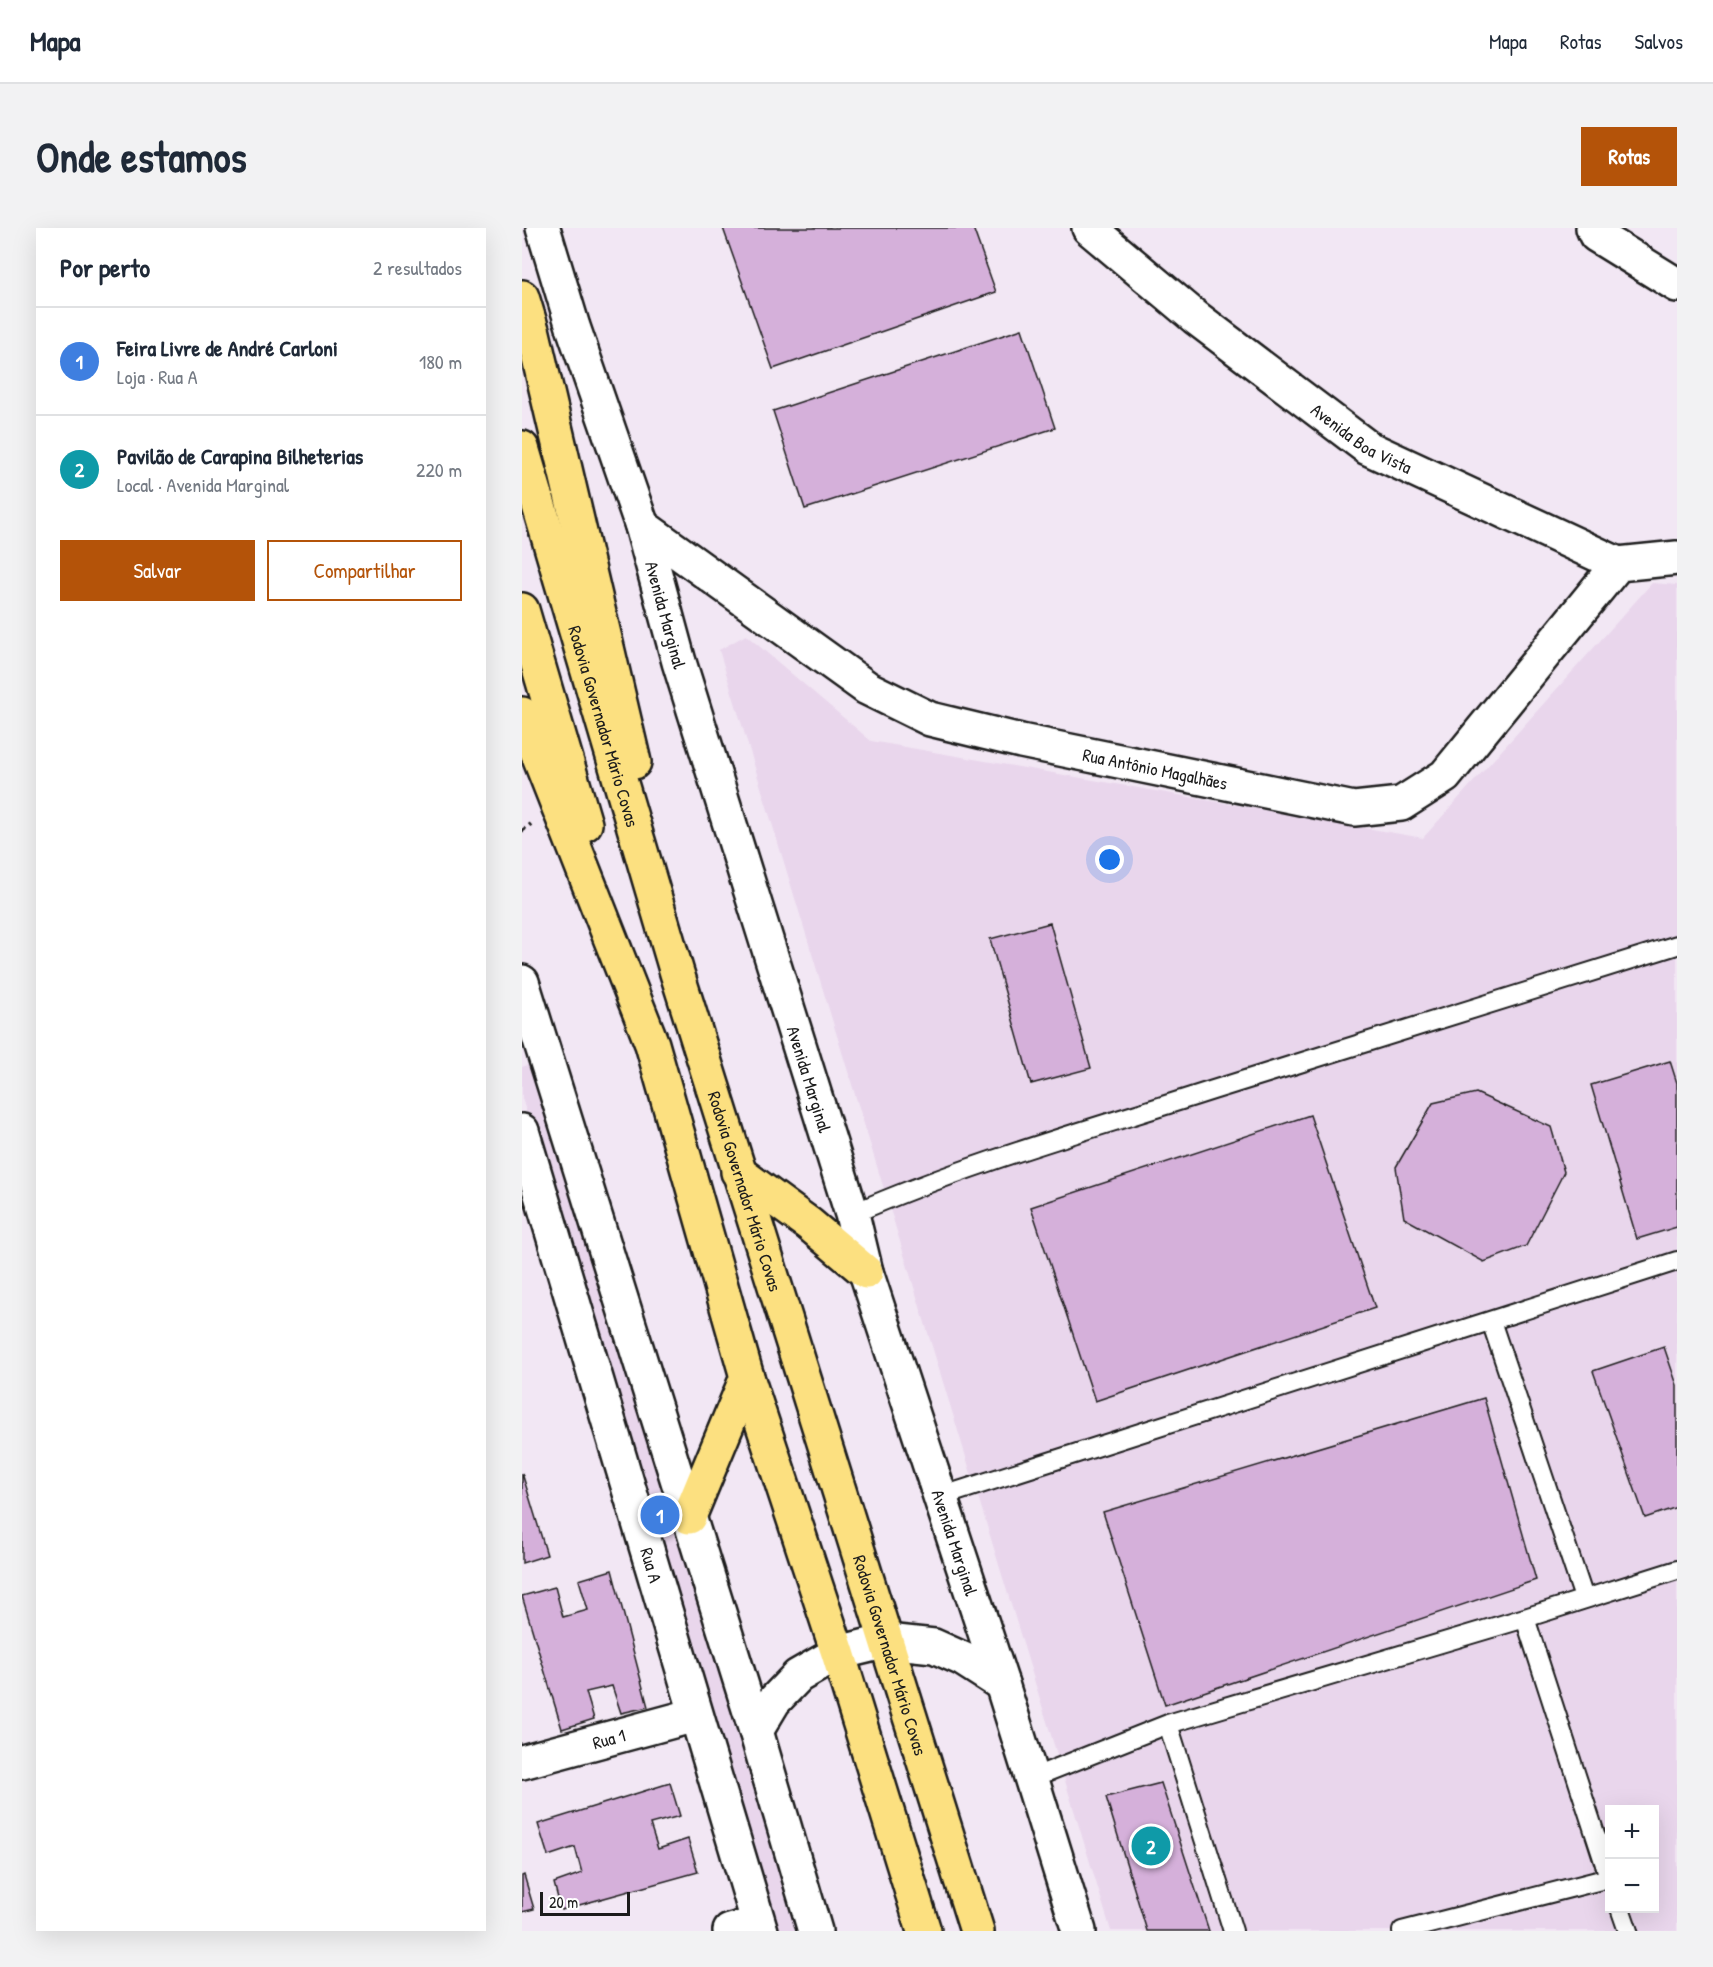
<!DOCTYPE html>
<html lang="pt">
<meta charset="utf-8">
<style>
:root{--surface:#fff;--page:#f2f2f3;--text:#1f2937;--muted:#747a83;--line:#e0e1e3;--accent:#b45309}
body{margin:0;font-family:"Patrick Hand",sans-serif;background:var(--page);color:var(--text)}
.controls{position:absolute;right:18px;bottom:18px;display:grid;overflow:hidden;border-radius:0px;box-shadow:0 6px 24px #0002}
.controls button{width:54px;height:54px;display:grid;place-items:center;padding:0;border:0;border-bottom:2px solid var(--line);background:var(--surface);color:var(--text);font:30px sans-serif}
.scale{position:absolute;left:18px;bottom:15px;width:90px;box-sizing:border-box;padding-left:6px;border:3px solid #1c1c1c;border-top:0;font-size:16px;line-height:21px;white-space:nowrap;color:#1c1c1c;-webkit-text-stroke:4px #fff;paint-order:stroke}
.you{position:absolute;left:588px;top:632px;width:21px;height:21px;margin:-15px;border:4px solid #fff;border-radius:50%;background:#1a73e8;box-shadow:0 0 0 9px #1a73e833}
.badge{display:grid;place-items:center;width:39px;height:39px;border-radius:50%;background:var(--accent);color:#fff;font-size:20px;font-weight:700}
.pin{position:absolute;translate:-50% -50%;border:3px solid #fff;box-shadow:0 2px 6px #0006}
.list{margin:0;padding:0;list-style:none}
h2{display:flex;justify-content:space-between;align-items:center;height:78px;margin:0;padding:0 24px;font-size:26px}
h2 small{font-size:20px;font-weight:400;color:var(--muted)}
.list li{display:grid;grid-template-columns:39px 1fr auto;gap:18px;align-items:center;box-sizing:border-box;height:108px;padding:0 24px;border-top:2px solid var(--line)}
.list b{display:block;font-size:22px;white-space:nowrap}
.list p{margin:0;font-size:20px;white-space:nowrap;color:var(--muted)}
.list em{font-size:20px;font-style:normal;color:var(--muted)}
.actions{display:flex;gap:12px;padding:18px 24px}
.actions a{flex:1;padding:14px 0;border:2px solid var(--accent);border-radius:0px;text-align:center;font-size:21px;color:var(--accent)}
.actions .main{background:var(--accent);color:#fff}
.map{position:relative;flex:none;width:1155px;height:1703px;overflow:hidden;border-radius:0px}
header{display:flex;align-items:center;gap:36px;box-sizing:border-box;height:84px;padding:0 30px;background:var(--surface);border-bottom:2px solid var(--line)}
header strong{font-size:28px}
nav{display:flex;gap:33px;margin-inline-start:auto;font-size:21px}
.intro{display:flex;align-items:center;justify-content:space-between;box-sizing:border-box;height:144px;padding:0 36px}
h1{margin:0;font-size:42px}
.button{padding:15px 27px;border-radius:0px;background:var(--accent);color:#fff;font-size:21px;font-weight:700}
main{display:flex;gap:36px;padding:0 36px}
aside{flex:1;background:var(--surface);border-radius:0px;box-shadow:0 6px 24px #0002}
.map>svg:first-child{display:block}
.built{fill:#e9d6ec;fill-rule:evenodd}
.building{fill:#d5b0da;stroke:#1c1c1c;stroke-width:1.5}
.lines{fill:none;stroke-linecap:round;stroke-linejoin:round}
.service-casing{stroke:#1c1c1c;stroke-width:22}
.minor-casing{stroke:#1c1c1c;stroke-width:38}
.tertiary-casing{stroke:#1c1c1c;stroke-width:38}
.primary-casing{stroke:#1c1c1c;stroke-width:38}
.path{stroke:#1c1c1c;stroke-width:4;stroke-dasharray:4.5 4.5;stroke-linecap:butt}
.service{stroke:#fff;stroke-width:18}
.minor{stroke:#fff;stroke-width:33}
.tertiary{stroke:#fff;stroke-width:33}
.primary{stroke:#fce080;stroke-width:33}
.labels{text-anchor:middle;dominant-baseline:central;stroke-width:5;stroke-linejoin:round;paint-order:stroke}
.street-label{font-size:18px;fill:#1c1c1c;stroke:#fff}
</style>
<header>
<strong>Mapa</strong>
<nav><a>Mapa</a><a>Rotas</a><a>Salvos</a></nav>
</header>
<div class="intro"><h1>Onde estamos</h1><a class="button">Rotas</a></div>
<main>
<aside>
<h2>Por perto<small>2 resultados</small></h2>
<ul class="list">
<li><span class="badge" style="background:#3f7fe0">1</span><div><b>Feira Livre de André Carloni</b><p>Loja · Rua A</p></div><em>180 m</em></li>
<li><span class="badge" style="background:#0f9aa8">2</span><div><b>Pavilão de Carapina Bilheterias</b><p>Local · Avenida Marginal</p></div><em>220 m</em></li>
</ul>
<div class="actions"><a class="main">Salvar</a><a>Compartilhar</a></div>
</aside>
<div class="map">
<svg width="1155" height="1703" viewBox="0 0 1155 1703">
<rect width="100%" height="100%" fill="#f2e7f4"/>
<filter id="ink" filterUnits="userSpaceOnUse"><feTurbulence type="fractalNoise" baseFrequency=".0167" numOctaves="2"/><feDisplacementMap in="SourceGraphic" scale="12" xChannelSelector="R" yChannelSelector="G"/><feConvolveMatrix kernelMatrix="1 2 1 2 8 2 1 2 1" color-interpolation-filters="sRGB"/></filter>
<g filter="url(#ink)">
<path class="built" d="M1130 355 1155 357V1703H589L197 422 224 407 349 513 901 610ZM1088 1582H1132V1680H1088Z
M14 833 275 1703H251L0 870V839Z"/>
<path class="building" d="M201 0H451L474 64 251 141Z
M500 101 533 200 283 281 251 183Z
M528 695 569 840 509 856 468 711Z
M1148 833 1155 855V999L1115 1011 1069 857Z
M954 865 1029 899 1042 944 1004 1018 962 1034 882 990 874 939 911 875Z
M788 887 853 1080 573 1173 509 979Z
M1142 1119 1155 1157V1279L1123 1290 1071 1143Z
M962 1170 1014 1352 643 1477 581 1284Z
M0 1245 25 1327 0 1335Z
M90 1342 126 1479 99 1485 90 1458 64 1464 72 1491 40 1501 0 1368 33 1359 41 1389 66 1382 57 1352Z
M148 1555 158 1588 128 1596 136 1621 166 1611 176 1644 39 1682 32 1655 60 1645 53 1619 26 1628 16 1596Z
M639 1555 687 1703H625L584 1569Z
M2 1647 12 1681 0 1684V1648Z"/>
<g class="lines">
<g class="service-casing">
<path id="service" d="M330 986C447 935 570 901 691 862 845 813 1000 765 1155 717
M969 1093 1062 1370
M418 1269 1155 1033
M1003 1390 1088 1652
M646 1496 711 1703
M510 1550 646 1496 1003 1390 1155 1342
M1098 1680 1106 1703
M880 1703 1087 1650"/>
</g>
<g class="minor-casing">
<g id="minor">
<path id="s1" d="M567 0 673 89 846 220 1096 336"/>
<path d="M1071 0 1074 7 1155 57"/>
<path id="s2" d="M0 903 239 1703"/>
<path id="s3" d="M0 1534 173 1487"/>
<path d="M208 1703 236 1695"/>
</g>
</g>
<g class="tertiary-casing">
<g id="tertiary">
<path id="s4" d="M21 0 51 99 120 298 157 434 330 986 344 1044 480 1456 557 1703"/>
<path id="s5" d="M120 298 345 460 408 491 499 513 832 581 879 576 923 548 1096 336 1155 330"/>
<path d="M0 754 234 1503 293 1703"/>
<path d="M234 1503 252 1473 276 1448 316 1425 365 1413 412 1418 441 1431 480 1456"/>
</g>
</g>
<g class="primary-casing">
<g id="primary">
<path d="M0 69 11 105 112 534"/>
<path id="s6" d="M0 220 155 745 455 1703"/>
<path d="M0 382 63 596"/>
<path d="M0 486 130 816 225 1149 316 1425 402 1703"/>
<path d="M216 944 287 996 344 1044"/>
<path d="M167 1289 225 1149"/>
</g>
</g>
<path class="path" d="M0 603 9 596"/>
<use href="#service" class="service"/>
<use href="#minor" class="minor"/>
<use href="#tertiary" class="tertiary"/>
<use href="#primary" class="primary"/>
</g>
</g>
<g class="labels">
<g class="street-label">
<text stroke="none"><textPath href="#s1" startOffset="345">Avenida Boa Vista</textPath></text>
<text stroke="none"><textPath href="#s4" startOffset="406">Avenida Marginal</textPath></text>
<text stroke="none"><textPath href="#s6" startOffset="290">Rodovia Governador Mário Covas</textPath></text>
<text stroke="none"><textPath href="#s5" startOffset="578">Rua Antônio Magalhães</textPath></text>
<text stroke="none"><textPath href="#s4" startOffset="892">Avenida Marginal</textPath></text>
<text stroke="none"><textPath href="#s6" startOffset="776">Rodovia Governador Mário Covas</textPath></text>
<text stroke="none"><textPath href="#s4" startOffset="1378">Avenida Marginal</textPath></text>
<text stroke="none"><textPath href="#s2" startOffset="453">Rua A</textPath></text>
<text stroke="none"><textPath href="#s6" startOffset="1262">Rodovia Governador Mário Covas</textPath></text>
<text stroke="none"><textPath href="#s3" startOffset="90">Rua 1</textPath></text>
</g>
</g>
</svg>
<div class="controls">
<button>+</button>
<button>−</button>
</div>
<div class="scale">20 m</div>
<div class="you"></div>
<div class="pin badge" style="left:138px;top:1287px;background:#3f7fe0">1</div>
<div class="pin badge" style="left:629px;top:1618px;background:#0f9aa8">2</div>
</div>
</main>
